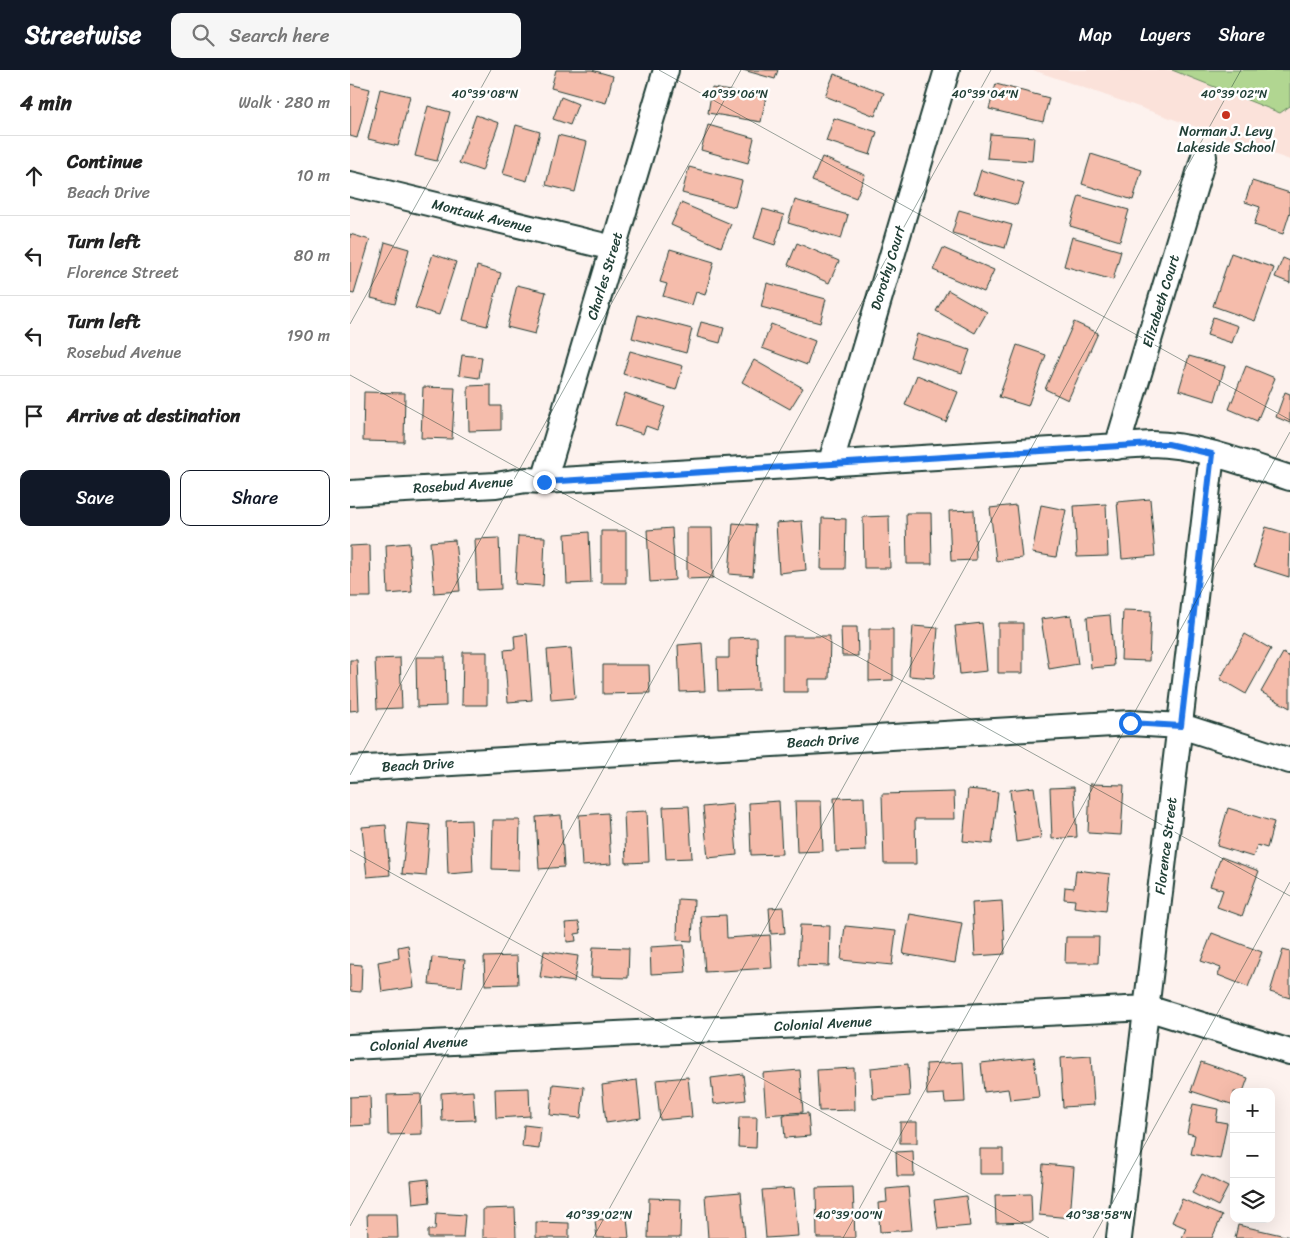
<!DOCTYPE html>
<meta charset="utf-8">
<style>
:root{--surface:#fff;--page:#f6f6f6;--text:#222;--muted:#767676;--line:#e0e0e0;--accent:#111827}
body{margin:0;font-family:Sriracha,sans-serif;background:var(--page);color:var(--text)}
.controls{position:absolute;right:15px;bottom:15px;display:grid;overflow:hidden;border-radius:10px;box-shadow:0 5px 20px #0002}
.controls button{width:45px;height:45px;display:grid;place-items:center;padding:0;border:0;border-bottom:1px solid var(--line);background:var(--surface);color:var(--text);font:25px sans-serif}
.stop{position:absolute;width:15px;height:15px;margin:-11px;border:4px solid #1a73e8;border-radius:50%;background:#fff}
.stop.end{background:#1a73e8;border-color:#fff;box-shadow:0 1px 5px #0008}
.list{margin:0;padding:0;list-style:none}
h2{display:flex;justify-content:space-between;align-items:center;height:65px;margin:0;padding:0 20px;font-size:21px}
h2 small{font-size:16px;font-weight:400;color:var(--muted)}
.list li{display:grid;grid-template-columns:32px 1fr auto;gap:15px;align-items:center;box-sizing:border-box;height:80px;padding:0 20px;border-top:1px solid var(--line)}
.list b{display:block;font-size:19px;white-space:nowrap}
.list p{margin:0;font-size:16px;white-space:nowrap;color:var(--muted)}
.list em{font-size:16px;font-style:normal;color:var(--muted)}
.actions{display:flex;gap:10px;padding:15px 20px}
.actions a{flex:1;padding:11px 0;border:1px solid var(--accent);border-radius:10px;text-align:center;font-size:18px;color:var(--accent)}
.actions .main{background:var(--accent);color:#fff}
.icon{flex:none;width:28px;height:28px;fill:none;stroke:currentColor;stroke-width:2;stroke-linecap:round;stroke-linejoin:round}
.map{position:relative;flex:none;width:940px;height:1168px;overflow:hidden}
header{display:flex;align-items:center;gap:30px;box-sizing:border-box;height:70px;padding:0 25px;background:var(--accent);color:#fff}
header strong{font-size:24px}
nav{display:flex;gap:28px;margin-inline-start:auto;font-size:18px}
.search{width:350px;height:45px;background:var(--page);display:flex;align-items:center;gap:12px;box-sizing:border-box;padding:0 18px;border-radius:10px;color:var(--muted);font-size:19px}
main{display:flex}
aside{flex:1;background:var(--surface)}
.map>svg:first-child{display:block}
.built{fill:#fbe2da}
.green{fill:#b1d691;stroke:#688a62}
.building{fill:#f5bcab;stroke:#1f3d34}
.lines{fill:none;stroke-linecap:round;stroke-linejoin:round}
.minor-casing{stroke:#1f3d34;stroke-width:28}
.minor{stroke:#fff;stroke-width:24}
.route{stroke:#1a73e8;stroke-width:6}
.ticks{fill:none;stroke:#1f3d34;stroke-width:1;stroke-opacity:0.45}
.poi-dot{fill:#c8321e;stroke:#fff;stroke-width:2}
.labels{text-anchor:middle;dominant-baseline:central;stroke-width:5;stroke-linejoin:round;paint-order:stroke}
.poi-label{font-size:14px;fill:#1f3d34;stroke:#fff}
.street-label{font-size:14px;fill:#1f3d34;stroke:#fff}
.ticks-label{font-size:12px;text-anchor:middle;fill:#1f3d34;stroke:#fff;stroke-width:5;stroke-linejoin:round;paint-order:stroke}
</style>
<header>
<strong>Streetwise</strong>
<div class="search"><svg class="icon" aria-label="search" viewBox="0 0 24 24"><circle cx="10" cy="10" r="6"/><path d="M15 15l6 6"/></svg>Search here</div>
<nav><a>Map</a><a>Layers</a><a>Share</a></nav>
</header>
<main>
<aside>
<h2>4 min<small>Walk · 280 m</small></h2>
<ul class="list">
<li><svg class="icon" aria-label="ahead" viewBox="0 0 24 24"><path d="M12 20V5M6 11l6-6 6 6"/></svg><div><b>Continue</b><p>Beach Drive</p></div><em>10 m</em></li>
<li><svg class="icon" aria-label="left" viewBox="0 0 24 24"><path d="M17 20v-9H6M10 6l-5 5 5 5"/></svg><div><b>Turn left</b><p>Florence Street</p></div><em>80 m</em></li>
<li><svg class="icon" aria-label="left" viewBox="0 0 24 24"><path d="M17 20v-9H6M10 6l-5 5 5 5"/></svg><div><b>Turn left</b><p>Rosebud Avenue</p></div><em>190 m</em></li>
<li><svg class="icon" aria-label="arrive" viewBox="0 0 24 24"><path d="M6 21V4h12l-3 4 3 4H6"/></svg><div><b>Arrive at destination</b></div></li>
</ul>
<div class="actions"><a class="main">Save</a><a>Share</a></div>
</aside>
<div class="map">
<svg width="940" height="1168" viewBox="0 0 940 1168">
<rect width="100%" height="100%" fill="#fdf2ee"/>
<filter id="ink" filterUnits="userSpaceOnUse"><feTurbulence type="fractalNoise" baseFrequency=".02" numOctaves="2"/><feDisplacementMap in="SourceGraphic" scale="10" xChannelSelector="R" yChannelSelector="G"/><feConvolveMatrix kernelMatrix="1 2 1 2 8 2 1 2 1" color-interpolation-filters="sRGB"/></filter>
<g filter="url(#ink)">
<path class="built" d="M683 0H940V91V90Z"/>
<path class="green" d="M822 0H940V36L930 43Z"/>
<path class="building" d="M206 0H242L263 6 256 33 201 18Z
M393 0H428L425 9Z
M484 4 534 23 525 46 475 26Z
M0 14 20 19 7 68 0 66Z
M646 14 699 28 693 52 639 39Z
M362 18 416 27 411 52 358 43Z
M30 19 60 26 48 76 18 69Z
M211 27 228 34 220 55 203 49Z
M78 36 100 42 87 91 65 86Z
M126 45 149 53 132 101 109 93Z
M484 48 527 62 520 85 476 71Z
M166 55 190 62 177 111 153 104Z
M358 55 404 68 398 93 351 80Z
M640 64 684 67 682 91 637 88Z
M208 65 237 72 225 122 196 115Z
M741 84 792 100 783 130 732 114Z
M472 87 515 105 506 128 462 111Z
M339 97 392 111 385 137 332 123Z
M631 100 674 113 667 135 624 123Z
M902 111 940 123V142L933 164 904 155 910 137 895 132Z
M729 126 779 140 770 171 720 156Z
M445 130 498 145 491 169 438 153Z
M331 133 381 154 371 177 321 155Z
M413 139 434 145 425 175 404 168Z
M609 140 662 155 655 178 602 163Z
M0 164 20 170 4 224 0 223Z
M722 167 771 181 763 210 714 196Z
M35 172 59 179 45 234 21 228Z
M447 173 489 191 479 213 438 195Z
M593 178 644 200 634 222 583 200Z
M320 179 364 192 355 225 346 222 342 235 313 226 317 214 310 212Z
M881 183 924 198 905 251 863 236Z
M83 184 106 192 89 245 65 238Z
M933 188 940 191V213L925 207Z
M127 196 151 203 137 256 113 250Z
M417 213 476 229 470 253 411 237Z
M167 215 196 222 185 264 157 257Z
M598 220 637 242 625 263 586 241Z
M288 245 342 259 336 283 282 268Z
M863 247 888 256 882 273 857 265Z
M351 252 374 258 370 273 347 267Z
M724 252 748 263 718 330 695 319Z
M421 254 465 271 457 295 412 278Z
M567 264 620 280 612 303 560 287Z
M667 275 696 285 678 336 649 327Z
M280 281 333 296 326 320 273 304Z
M112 285 132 287 129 308 109 305Z
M839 286 875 296 865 331 829 320Z
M404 290 453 318 440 339 392 312Z
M896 296 925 308 907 351 879 339Z
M567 305 608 322 596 352 555 335Z
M141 315V336H151V360L119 361 118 316Z
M73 317 105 318 102 369 71 368Z
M14 322 55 323 54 372 13 371Z
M935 322 940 324V353L926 347Z
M275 323 315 337 307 360 296 356 293 364 265 355Z
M800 429 805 486 772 489 767 432Z
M756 434 758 486 727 487 724 436Z
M666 435 672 488 646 491 640 438Z
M691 435 716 440 706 487 682 483Z
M624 440 626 490 601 491 599 441Z
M556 443H581L582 494H557Z
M539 446 540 498H514L513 447Z
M472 448 496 449 495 499H471Z
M452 451 456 500 429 503 426 453Z
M383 453 406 455 403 506 379 504Z
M916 457 940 464 939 507 904 496Z
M322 458 325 510 300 512 297 460Z
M337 458H362L363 508 337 509Z
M251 461H276V513H251Z
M239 462 241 513 217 514 215 464Z
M168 466 195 467 193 516 165 514Z
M149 468 151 519 127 520 125 469Z
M105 470 110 521 84 523 80 472Z
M59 473 62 522 38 524 36 475Z
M20 475 21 527H0V476Z
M773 540 801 541 799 591 771 590Z
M721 545 728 594 699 599 691 549Z
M760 545 764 596 741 598 737 547Z
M632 553 637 601 610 604 605 556Z
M648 553H673V603H648Z
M563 556 588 558 584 608 559 606Z
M491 557H507L508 586H492Z
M519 559H543V610L519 611Z
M177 564 182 630 158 632 154 580 165 579 164 566Z
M895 564 921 579 896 624 870 609Z
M433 566H480L479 609H458V622H433Z
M407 567 408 620 368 621 367 588H379V568Z
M352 573 355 621 330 622 328 575Z
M221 578 225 628 201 630 197 580Z
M113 582H137V635H112Z
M933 583 940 587V638L911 622Z
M66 587H95L96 636 67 637Z
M50 588 52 638 27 639 25 589Z
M0 590H7L9 640 0 641Z
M253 595H299L300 623 253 624Z
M740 714 774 715 771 765 738 763Z
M684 717 691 768 666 772 660 720Z
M724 717 727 767 702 769 700 718Z
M618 719 648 722 642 774 613 771Z
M604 722 605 749H565L566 794H534L532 724Z
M514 727 516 781 486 782 484 728Z
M429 731 432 784 401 785 399 733Z
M445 731H471L473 781 447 782Z
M383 734 387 785 358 788 353 737Z
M339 736 342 788 316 789 313 737Z
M878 738 924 752 917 778 907 775 903 787 867 776Z
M297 741 299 792 276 793 274 742Z
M258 743 261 794 232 796 229 745Z
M211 745 214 797 189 799 186 747Z
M121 750 123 802 98 804 96 751Z
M143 750H170L169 800 142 799Z
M57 753 80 755 76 806 52 804Z
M36 755 40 805 17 807 12 757Z
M871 787 909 801 892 846 867 837 873 820 860 816Z
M726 800 760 804 756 841 724 837 725 830 714 829 715 817 724 818Z
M328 829 344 830 342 871 327 870Z
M652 831 655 884 625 886 622 833Z
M433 837 435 863 421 864 419 838Z
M560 844 612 853 605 893 553 884Z
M376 845 377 868 420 865 422 898 355 902 351 846Z
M229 852 231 863 225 864 226 871 217 872 215 853Z
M450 855 480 856 479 896 448 895Z
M495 856 546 861 542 895 491 890Z
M862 863 912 882 898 917 868 905 871 898 851 891Z
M716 867H749L748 893H715Z
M58 875 64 917 32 922 28 892 49 888 48 877Z
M334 875 336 902 301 904 300 877Z
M243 877 279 878 278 908 241 907Z
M933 880 940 882V928L920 922Z
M194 881 228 886 224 912 190 907Z
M167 886 168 914 135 915 134 887Z
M82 887 115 890 112 917 79 914Z
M0 894 12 895 11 922 0 921Z
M741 986 744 1035 713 1037 710 988Z
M684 987 689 1027 660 1030 658 1019 634 1022 631 993Z
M613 992 615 1032 595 1033 594 1024 577 1025 576 994Z
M851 992 898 1008 893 1022H884V1035L841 1021Z
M558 994 560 1026 523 1029 521 998Z
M504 998 505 1040 469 1041 467 1000Z
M450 1000 453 1042 416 1045 413 1003Z
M393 1004 396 1030 364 1034 361 1008Z
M338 1007 342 1047 310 1050 306 1010Z
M287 1010 291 1048 256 1053 252 1015Z
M203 1014 234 1017 231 1048 200 1045Z
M179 1018 180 1046 146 1048 145 1019Z
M123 1021 125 1050 92 1051 91 1023Z
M71 1024 72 1064 38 1065 37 1025Z
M20 1026 21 1055 0 1056V1027Z
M843 1034 868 1039 866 1051 877 1053 870 1089 841 1084 845 1065 837 1063Z
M458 1043 460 1066 435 1068 433 1045Z
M389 1047H407L406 1078 388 1077Z
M550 1052H567V1073H550Z
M174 1055 191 1057 189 1079 172 1077Z
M630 1079H653V1104H630Z
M563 1081 564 1106H547L546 1082Z
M693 1094 724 1097 720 1148 689 1145Z
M852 1104 878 1117 868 1136 842 1123Z
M78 1109 80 1132 63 1134 61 1111Z
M503 1117 505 1168H467L466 1118Z
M558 1117 562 1160 530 1162 528 1133 537 1132 536 1119Z
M444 1118 448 1166 416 1168 412 1120Z
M391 1122 395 1168H358L355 1125Z
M681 1124 682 1152 646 1153 645 1125Z
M616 1126 620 1156 588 1159 584 1130Z
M299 1128 331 1129 330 1168H298Z
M832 1129 872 1146 862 1168H832L836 1158 822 1152Z
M165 1138 166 1168H133V1139Z
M86 1143 115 1145 113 1168H78V1160H85Z
M17 1144H47L48 1168H18Z
M277 1147 279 1168H247L245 1150Z
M186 1152 219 1153V1168H186Z
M888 1155 940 1167V1168H885Z"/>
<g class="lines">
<g class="minor-casing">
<path id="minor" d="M0 114 263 178
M767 377 854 86
M480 395 597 0
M194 411 316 0
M0 423 146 415 176 410 194 411 802 374C849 375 896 394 940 408
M0 699 780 653 831 656 940 691
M0 977 797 938 940 982
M769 1168 862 384"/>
</g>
<use href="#minor" class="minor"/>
</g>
</g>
<g class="lines" filter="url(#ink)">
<path class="route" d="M194 412 802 374H818L862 384 831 656 780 653"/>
</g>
<path class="ticks" d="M309 0 940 350M0 254 141 0M0 305 940 826M0 705 391 0M0 780 699 1168M0 1156 641 0M243 1168 891 0M493 1168 940 362M743 1168 940 812"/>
<circle class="poi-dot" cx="876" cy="45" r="5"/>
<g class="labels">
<g class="poi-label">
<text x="876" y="61">Norman J. Levy<tspan x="876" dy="16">Lakeside School</tspan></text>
</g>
<g class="street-label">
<text transform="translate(132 146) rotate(14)">Montauk Avenue</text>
<text transform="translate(538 198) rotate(-73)">Dorothy Court</text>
<text transform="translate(255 206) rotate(-73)">Charles Street</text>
<text transform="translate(811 231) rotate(-73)">Elizabeth Court</text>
<text transform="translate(113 415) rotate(-4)">Rosebud Avenue</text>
<text transform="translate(473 671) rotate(-3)">Beach Drive</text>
<text transform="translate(68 695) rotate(-3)">Beach Drive</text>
<text transform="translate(816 776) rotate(-83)">Florence Street</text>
<text transform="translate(473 954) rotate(-3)">Colonial Avenue</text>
<text transform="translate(69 974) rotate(-3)">Colonial Avenue</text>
</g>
</g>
<g class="ticks-label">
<text x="135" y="28">40°39'08"N</text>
<text x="385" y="28">40°39'06"N</text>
<text x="635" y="28">40°39'04"N</text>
<text x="884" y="28">40°39'02"N</text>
<text x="249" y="1149">40°39'02"N</text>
<text x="499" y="1149">40°39'00"N</text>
<text x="749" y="1149">40°38'58"N</text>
</g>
</svg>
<div class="controls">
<button>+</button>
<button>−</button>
<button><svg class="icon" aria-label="layers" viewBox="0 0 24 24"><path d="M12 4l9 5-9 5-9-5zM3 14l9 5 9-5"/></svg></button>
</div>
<div class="stop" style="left:780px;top:653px"></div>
<div class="stop end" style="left:194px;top:412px"></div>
</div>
</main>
